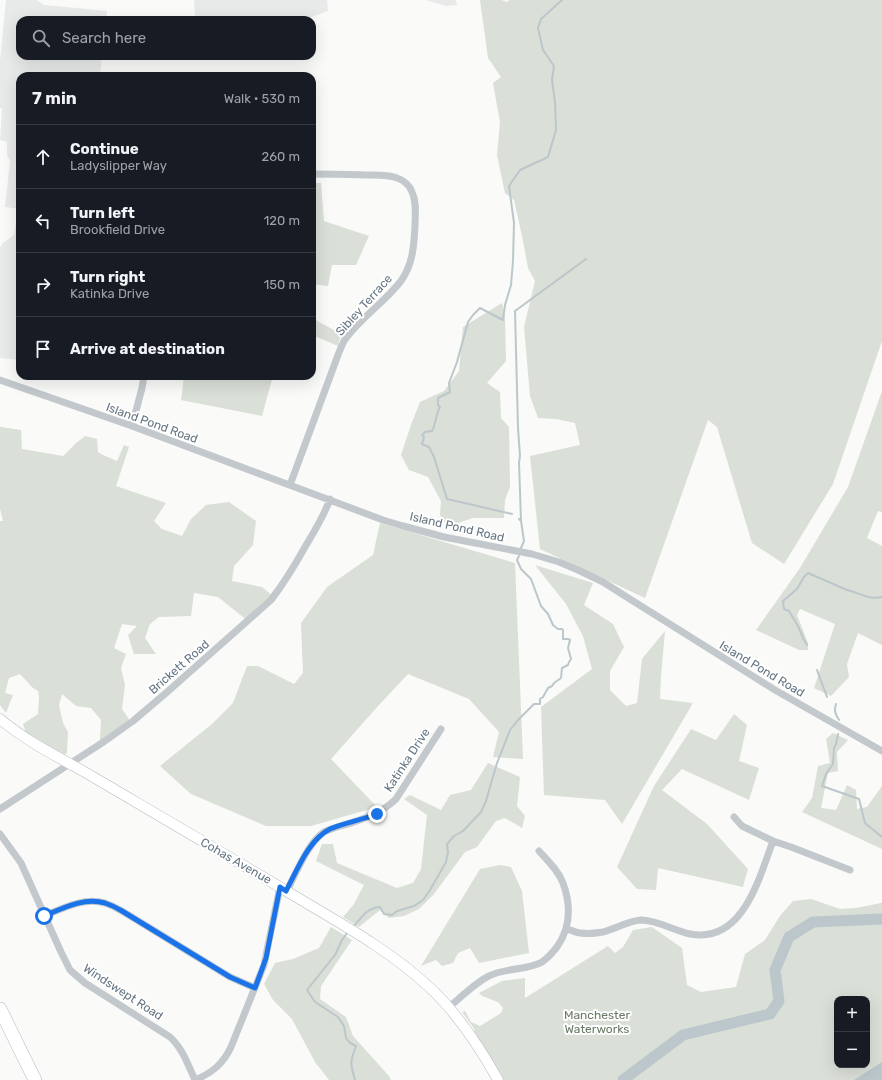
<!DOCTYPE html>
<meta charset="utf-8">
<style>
:root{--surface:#171b24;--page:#20242c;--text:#f1f3f6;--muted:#9ea1a6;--line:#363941}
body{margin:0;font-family:Rubik,sans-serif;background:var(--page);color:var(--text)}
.controls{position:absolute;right:12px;bottom:12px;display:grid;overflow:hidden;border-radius:8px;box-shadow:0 4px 16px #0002}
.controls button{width:36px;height:36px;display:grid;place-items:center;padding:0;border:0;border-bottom:1px solid var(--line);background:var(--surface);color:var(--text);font:20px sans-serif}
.stop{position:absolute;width:12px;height:12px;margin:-9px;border:3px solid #1a73e8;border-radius:50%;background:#fff}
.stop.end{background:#1a73e8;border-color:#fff;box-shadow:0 1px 4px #0008}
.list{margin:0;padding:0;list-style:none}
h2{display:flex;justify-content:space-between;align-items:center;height:52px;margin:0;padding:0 16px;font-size:17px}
h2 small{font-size:13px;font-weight:400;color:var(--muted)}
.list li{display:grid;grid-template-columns:26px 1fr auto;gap:12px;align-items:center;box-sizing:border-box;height:64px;padding:0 16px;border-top:1px solid var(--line)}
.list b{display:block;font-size:15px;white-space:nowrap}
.list p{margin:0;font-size:13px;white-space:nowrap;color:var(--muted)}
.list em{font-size:13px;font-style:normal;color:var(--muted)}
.icon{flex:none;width:22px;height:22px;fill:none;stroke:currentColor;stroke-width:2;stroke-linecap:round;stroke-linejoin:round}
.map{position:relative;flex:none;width:882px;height:1080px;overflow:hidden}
.search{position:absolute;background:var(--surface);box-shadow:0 4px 16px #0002;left:16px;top:16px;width:300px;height:44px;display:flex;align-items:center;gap:10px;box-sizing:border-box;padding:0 14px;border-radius:12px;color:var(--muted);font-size:15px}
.panel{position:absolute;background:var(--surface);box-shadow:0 4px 16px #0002;left:16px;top:72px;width:300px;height:308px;border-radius:12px}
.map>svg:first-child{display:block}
.built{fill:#e8e9e9}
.green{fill:#dadfd7;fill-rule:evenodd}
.water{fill:#bbc7cb}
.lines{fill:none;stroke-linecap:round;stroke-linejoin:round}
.stream{stroke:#bbc7cb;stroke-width:2}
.river{stroke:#bbc7cb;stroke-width:11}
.secondary-casing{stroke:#b3babf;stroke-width:11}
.highway-casing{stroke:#b4b9bd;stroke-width:14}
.street{stroke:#c3c8cc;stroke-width:7}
.secondary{stroke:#fff;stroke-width:10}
.highway{stroke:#fff;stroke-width:13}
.route{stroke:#1a73e8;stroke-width:5}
.labels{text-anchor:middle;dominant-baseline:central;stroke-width:4;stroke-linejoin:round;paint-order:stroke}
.street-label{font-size:12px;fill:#657683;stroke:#fff}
.park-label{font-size:12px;fill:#687a64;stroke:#fff}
</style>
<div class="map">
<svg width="882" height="1080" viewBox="0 0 882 1080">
<rect width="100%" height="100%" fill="#fafaf8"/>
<path class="built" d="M6 0H37L44 5 107 11 106 20H20V56H102L100 76H20V209L5 207 10 161 7 155V142L0 140 2 109 0 108V60Z
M194 0H327L328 11 304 20H195Z
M426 0H456L457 5 446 6Z
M16 222 20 223V360L0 358V247L3 243 14 235Z"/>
<path class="green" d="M480 0H502L506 2 510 0H882V341L833 484 784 564 752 543 717 427 708 420 645 598 540 549 530 456 580 445 575 423 556 419 538 418 530 396 524 327 535 281 528 268 522 236 514 200 505 193 497 155 500 122 493 83 501 77 488 58Z
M312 183H321L324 221 369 236 356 265H332L328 286 312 284Z
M502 303 505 318 506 361 487 383 500 392 501 418 509 427 510 487 505 500 504 518H473L461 522 448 528 440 515 441 501 428 477 409 470 401 455 412 422 420 402 444 391 459 371 463 327Z
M312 318 341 334 338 346 312 335Z
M184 376H273L262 416 181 400Z
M882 391V512L878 511 867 538 882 546V645L858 633 847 664 849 677 831 696 814 688 835 624 800 609 797 615 808 643V650H799L756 630 800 568 848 487Z
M0 426 1 427 21 430 22 449 63 456 75 444 85 436 97 439 98 452 103 455 117 461 124 445 129 447 116 486 166 503 154 521 162 529 182 536 191 519 206 505 229 502 256 521 253 545 234 566 232 581 262 587 274 597 248 621 218 597 194 593 191 616 159 617 150 624 145 638 156 654H134L128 635 137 626 122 624 114 648 126 654 121 668 125 685 122 709 131 722 102 743 100 739 101 720 91 708 76 706 62 694 59 705 63 723 68 732 67 753 63 756 26 733 23 724 38 714 39 697 38 691 33 688 20 674 9 678 5 693 13 695 6 713 0 705V521H3L0 509Z
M380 523 515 563 523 759 493 757 499 732 469 699 408 674 378 706 331 759 377 807 311 826H266L191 794 160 766 212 724 233 703 247 666H258L294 684 303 673 301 623 327 587 373 555Z
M535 565 593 583 584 605 613 624 624 647 610 671V690L626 706 637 703 642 659 665 631 661 676 660 699 693 703 622 824 605 800 544 795 541 707 592 669 583 636 566 604Z
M734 714 747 725 739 761 759 768 749 800 682 769 662 790 707 824 748 869 743 887 658 868 656 890 637 889 617 867 654 786 691 729 716 740Z
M833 733 848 740 837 752 838 771 828 773 821 808 836 810 847 785 856 790 857 809 867 807 882 786V849L802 812 812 798 818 766 830 763 826 739Z
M488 763 520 777 517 806 525 816 522 828 505 818 496 821 477 847 465 852 434 894 419 909 404 916 389 918 380 910 359 927 343 917 354 904 364 885 316 861 322 844H333L337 863 397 888 413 883 421 869 427 815 404 799 410 795 441 810 450 795 471 790Z
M500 865 511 867 522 891 529 953 479 963 470 948 458 953 453 963 442 966 436 960 421 966 480 869Z
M811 899 840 909 856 908 881 903 882 902V1080H500L471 1032 475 1030 462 1012 465 1011 471 1022 480 1026 501 1013 503 1008 498 1002 482 996 479 993 502 981 525 978V998L608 946 615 953 623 947 633 930 652 927 682 948 687 985 701 992 736 987 745 954 765 940 780 916 793 901ZM837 999H867V1065H837Z
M331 927 352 940 321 986 320 999 346 1017 353 1036 389 1076 391 1080H329L315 1062 292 1019 273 1000 264 984 275 963 293 959 319 948Z"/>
<path class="water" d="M882 1062V1080H854Z"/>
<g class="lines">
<path class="stream" d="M512 514 447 499 434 457 429 447 422 444 424 437 422 435 425 432 432 431C436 423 436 414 440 407L438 405V398L450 392 449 383 457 362 468 322 473 315 480 308 503 320 505 305 511 285 513 261 514 223 509 186 520 170 548 157 556 130 555 102 552 80 554 66 543 50 538 28 541 19 562 0
M519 519 521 521 524 541 521 548
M521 521 519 462 520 456 518 428 515 311 586 259
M807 645 803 638 798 626 789 611 784 609 783 601 797 589 804 577 808 573 847 590C860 593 869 600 882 597
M817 670 827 697
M836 704C834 710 835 714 839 720
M838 734 836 744 834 748 833 764 826 774 822 786 859 799 865 823 882 837
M354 926C362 917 367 908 380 907L384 914 392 915 397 911 414 906 423 900 430 890 446 862 448 852 447 844 454 836 463 831 481 812 486 801 497 763 510 730 518 720 534 704H540V699L543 697 548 688 552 686 554 683 561 678 562 668 568 665 569 662 571 659 568 648 570 640 568 639H563V630L562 629H558L553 625 548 614 541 606 531 579 521 569 517 560 519 556
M347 933 342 940 335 955 307 990 315 1002 338 1017 344 1026 346 1038 350 1043 356 1046C350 1062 350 1063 355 1080"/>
<path class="river" d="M623 1080 683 1035 770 1014 779 1001 775 970 789 937 813 922 882 919"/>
<g class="secondary-casing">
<path id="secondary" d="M0 719C25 740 54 755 83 771 151 811 220 851 288 892 336 921 387 948 428 986 457 1012 479 1046 498 1080"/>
</g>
<g class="highway-casing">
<path id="highway" d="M0 1009 35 1080"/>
</g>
<path class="street" d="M0 380 132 426 383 520 403 526 444 537 532 554 559 562 578 570 603 582 633 601 775 690 882 751
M132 426 142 388 144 376
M290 485 338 355C340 350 342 345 344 341 360 318 384 303 401 281 413 264 414 245 415 226 415 215 417 202 412 192 410 186 404 180 397 178 387 174 375 175 364 175 347 174 329 174 312 174
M0 809 105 741 133 721 166 693 271 600C284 583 295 565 305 547 314 532 324 516 330 499
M734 817 742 826 773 841 791 847 850 870
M0 834 21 863 61 952 70 970 85 983 170 1037C183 1049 188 1065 195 1080
M287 891C296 873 308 843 324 832 331 828 340 826 348 824 368 817 380 814 396 799L441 729
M44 916C63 908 84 897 105 903 111 905 117 908 122 911L230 977 255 988
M567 929C571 930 577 933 581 933 587 934 597 933 603 932 616 929 627 921 641 920 658 920 674 931 690 934 743 944 759 878 773 841
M448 1008C460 998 476 982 489 976 504 968 529 970 542 962 548 958 553 952 557 947 571 927 571 905 563 883 558 870 548 861 539 851
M195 1080C212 1073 223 1064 231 1047L264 965 280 887"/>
<use href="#secondary" class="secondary"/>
<use href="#highway" class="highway"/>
</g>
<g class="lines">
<path class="route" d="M44 916C63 908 84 897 105 903 111 905 117 908 122 911L230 977 255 988 261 972 266 958 280 887 286 891C297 871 308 840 330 829 343 823 362 820 377 814"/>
</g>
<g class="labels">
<g class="street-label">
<text transform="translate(364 305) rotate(-48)">Sibley Terrace</text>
<text transform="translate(152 423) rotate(20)">Island Pond Road</text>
<text transform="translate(457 527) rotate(13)">Island Pond Road</text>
<text transform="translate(179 667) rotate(-41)">Brickett Road</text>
<text transform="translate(762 669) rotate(31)">Island Pond Road</text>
<text transform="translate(407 760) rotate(-57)">Katinka Drive</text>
<text transform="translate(236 861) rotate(30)">Cohas Avenue</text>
<text transform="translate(123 992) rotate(33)">Windswept Road</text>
</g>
<g class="park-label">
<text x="597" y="1015">Manchester<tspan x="597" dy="14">Waterworks</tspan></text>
</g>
</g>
</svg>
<div class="controls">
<button>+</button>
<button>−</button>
</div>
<div class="stop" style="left:44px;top:916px"></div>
<div class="stop end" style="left:377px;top:814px"></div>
<div class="search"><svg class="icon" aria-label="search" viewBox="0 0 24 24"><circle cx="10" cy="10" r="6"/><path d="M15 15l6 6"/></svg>Search here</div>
<section class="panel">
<h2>7 min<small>Walk · 530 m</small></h2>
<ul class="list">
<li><svg class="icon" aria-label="ahead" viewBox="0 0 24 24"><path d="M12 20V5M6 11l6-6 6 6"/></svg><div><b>Continue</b><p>Ladyslipper Way</p></div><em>260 m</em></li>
<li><svg class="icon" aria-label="left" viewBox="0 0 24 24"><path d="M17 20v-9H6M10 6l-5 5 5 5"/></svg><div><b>Turn left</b><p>Brookfield Drive</p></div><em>120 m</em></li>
<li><svg class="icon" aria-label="right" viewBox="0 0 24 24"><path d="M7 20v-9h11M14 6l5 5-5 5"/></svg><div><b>Turn right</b><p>Katinka Drive</p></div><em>150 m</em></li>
<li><svg class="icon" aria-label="arrive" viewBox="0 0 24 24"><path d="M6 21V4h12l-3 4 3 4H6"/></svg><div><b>Arrive at destination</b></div></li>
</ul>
</section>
</div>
